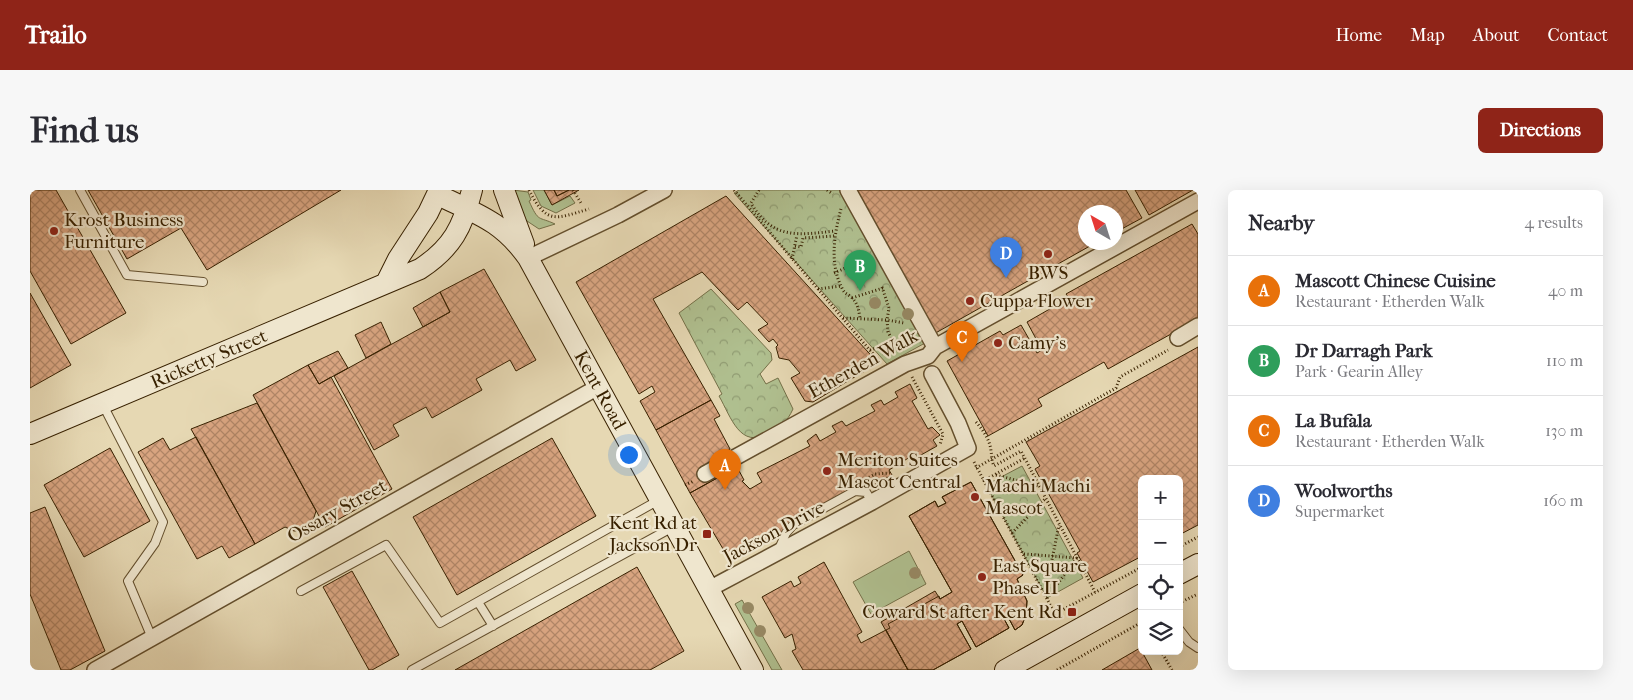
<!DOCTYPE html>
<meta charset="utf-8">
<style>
:root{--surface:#fff;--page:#f7f7f7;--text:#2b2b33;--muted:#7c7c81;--line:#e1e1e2;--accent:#8f2418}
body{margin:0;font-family:"IM FELL French Canon",serif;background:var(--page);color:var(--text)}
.controls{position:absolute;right:15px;bottom:15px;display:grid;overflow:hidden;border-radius:8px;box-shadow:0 5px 20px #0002}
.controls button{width:45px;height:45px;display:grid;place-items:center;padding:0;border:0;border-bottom:1px solid var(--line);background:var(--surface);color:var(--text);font:25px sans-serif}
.compass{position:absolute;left:1048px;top:15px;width:45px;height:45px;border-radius:50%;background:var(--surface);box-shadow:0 5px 20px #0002;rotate:321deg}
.you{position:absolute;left:598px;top:264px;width:18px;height:18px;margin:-12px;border:4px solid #fff;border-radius:50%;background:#1a73e8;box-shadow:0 0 0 8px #1a73e833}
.badge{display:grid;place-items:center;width:32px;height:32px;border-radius:50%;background:var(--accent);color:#fff;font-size:16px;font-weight:700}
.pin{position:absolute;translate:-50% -41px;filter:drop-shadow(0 1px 2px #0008)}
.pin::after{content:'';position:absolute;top:26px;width:18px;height:15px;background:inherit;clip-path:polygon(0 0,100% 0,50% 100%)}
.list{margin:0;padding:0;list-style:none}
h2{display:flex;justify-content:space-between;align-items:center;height:65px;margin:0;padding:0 20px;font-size:21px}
h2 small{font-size:16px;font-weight:400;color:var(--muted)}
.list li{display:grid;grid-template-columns:32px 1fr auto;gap:15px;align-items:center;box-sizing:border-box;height:70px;padding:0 20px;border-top:1px solid var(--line)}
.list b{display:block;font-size:19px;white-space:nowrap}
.list p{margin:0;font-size:16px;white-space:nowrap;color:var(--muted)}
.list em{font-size:16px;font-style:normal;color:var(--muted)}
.icon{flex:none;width:28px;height:28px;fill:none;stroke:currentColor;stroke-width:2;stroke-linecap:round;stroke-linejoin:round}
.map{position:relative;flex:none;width:1168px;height:480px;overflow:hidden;border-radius:8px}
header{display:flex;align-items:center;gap:30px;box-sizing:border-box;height:70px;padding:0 25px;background:var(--accent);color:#fff}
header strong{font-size:24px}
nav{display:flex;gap:28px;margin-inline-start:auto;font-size:18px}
.intro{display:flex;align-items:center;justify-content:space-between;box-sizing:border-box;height:120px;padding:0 30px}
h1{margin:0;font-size:35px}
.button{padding:12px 22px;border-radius:8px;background:var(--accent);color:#fff;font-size:18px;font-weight:700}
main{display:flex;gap:30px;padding:0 30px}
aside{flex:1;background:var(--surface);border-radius:8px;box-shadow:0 5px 20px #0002}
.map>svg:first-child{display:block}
.green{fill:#b0c090;stroke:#747048}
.park{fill:url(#park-crowns);stroke:#747048}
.building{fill:url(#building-cross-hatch);stroke:#382100}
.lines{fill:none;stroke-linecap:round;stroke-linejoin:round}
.lane-casing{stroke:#644f2d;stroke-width:10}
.street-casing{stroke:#644f2d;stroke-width:18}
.secondary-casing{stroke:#382100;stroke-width:22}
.path{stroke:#382100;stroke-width:3;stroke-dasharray:1 2.5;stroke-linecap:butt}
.lane{stroke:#efe6ce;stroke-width:8}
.street{stroke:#efe6ce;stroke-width:15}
.secondary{stroke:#efe6ce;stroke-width:20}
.tree{fill:#978964}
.poi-dot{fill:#8f2418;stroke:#efe6ce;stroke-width:2}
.labels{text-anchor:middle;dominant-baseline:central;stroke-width:4.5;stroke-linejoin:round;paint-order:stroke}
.poi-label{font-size:19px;fill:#382100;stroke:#efe6ce;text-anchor:start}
.street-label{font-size:19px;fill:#382100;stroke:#efe6ce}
</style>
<header>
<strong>Trailo</strong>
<nav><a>Home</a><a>Map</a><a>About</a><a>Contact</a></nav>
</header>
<div class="intro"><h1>Find us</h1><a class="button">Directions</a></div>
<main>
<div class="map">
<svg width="1168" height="480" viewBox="0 0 1168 480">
<defs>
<pattern id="park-crowns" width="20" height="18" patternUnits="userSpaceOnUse" patternTransform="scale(1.25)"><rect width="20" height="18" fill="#b0c090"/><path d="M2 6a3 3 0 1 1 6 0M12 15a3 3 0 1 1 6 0" fill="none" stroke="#909c73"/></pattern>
<pattern id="building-cross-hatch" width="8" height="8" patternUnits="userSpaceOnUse" patternTransform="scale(1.25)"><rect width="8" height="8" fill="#d8a480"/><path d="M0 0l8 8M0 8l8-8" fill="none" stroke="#b08566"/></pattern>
</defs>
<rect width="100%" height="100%" fill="#e6d8b3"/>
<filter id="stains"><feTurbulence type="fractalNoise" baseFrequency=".004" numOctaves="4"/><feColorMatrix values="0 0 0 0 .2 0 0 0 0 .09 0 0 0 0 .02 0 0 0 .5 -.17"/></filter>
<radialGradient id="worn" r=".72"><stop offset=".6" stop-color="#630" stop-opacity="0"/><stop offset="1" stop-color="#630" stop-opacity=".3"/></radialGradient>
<path class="green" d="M483 0 498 2 501 10 499 11C509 33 508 26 525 34L509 39 494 29Z
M503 0H514L522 15 540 6 545 13 526 23 511 16Z
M879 361 896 394 841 424 823 392Z
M712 410 752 480H742L705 414Z"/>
<path class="park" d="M709 0H812L895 153 857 174 704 3Z
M681 99 741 163 742 170 730 184 736 194 748 188 763 219C757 232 751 236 739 243 710 260 701 227 689 206L692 204 649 123Z
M992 276 1053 388 1017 408 956 295Z"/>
<path class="building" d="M0 0H26L96 123 41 154 0 81Z
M58 0H311L177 80 151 38 97 69Z
M514 0H524L527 6 539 0H549L522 15Z
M524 0H539L527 6Z
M822 0H1096L1112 28 1086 42V22H1056V52H1067L902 145Z
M1105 0H1163L1119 25Z
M696 6 848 173 783 212 775 211 761 188 770 183 759 170 749 168 746 157 748 155 743 149 739 152 728 140 738 134 717 112 708 120 672 82 623 109 681 210 626 240 610 211 625 202 622 196 609 204 546 92Z
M1162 34 1168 44V129L1078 179 1074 172 1008 209 1012 216 958 246 917 171 970 141 973 145 991 135 1007 163 1012 160 997 132 1039 108 1036 104Z
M454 79 506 170 486 181 480 170 446 189 452 200 402 228 396 217 363 235 369 246 344 260 304 186 420 122 410 102Z
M410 102 420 122 393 137 383 118Z
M0 103 41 175 0 198Z
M351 132 361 154 336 168 325 145Z
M1168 157V335L1149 345V289H1112V366L1063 392 1047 363 1050 361 1005 279 1010 276 996 252Z
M308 161 318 178 289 194 278 175Z
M278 175 289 194 301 187 362 299 295 337 223 205Z
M880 194 887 208 882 211 898 239 902 237 910 245 903 250 907 256 882 270 880 267 859 280 862 285 706 369H699L660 303 707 277 714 290 712 291 720 299 732 292 727 283 780 256 777 251 786 244 790 251 806 242 802 236 812 231 816 236 845 221 841 215 851 210 854 215 868 207 865 202Z
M681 210 690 226 684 229 700 259 696 262 707 277 660 303 626 240Z
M227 213 286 321 282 334 274 340 264 341 255 337 225 354 161 239Z
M166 247 225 354 199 368 192 356 167 369 108 262 133 248 140 260Z
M522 248 566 326 427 405 383 327Z
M80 258 120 331 54 367 14 295Z
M941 292 993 385 987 389 997 411 996 425 992 435 985 440 977 425 973 427 979 438 946 457 932 431 927 434 941 459 903 480H878L856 440 860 438 858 434 909 406 910 409 922 402 879 326 905 311 908 317 916 313 912 307Z
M941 292 993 385 987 389 997 411 996 425 992 435 985 440 977 425 973 427 979 438 946 457 932 431 927 434 941 459 903 480H878L851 432 905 401 910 409 922 402 879 326 905 311 908 317 916 313 912 307Z
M15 317 75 461 40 480H31L0 404V323Z
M794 372 832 442 827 445 831 453 856 440 878 480H773L762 461 766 459 762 444 755 448 732 407 761 391 764 397 771 393 768 387Z
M607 377 654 461 620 480H425Z
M322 381 369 465 342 480H339L293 397Z
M1110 458 1122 480H1072Z"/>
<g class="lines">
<g class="lane-casing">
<path id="lane" d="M50 0 97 85 173 92
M73 215 133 332 125 353 98 391 122 448
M749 359 756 343 763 335 825 301 836 302 842 312
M271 401 356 355 410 433 629 310
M448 412 463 436
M1149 439 1159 452 1168 458
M382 480 643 337"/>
</g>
<g class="street-casing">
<path id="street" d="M818 0 905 157
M498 68 588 25 634 0
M1148 148 1168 136
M675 284 875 174 898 166 905 157 1168 11
M679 399 842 312 938 258 928 233 902 184
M65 480 568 197"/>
</g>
<g class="secondary-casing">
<path id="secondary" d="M474 0 494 54
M408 5C447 24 472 31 498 68L723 480
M357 91 368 69 398 23 409 0
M0 244 390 79C422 58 433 37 442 0
M1149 384 1168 374
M975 480 1112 404"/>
</g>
<path class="path" d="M499 0C517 35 525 29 559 19
M543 0 551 13
M704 0 849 171
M729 0 721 13C742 50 769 45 805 41
M797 0 803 4
M811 19C804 45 799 75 813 100 815 104 818 104 821 107 828 113 829 121 830 129
M765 56 771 57 773 48 805 46
M762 69 767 45
M804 83 832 71 841 73
M852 97 859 118 857 130 858 142 869 162
M788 99 811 96
M822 108 853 98
M813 128 857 130 874 133
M840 160 864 153
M882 187 913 244 910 255
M946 232C953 240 960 250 961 261 962 267 961 269 964 276L991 261 1065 402
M944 272 1025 424 1112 377
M946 278 1086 198 1090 187 1138 160
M966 285 1008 296
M836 289 845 284 860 283
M953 291 995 268
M655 295 664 291
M982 343 1016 308
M1149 357 1168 347
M994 364 1047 368
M1015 404 1029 335
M1017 408 1047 368
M1149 413 1168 404
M1131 461 1142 480
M1027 480 1112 432"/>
<use href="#lane" class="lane"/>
<use href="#street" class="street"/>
<use href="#secondary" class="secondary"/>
</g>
<g class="tree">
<circle cx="845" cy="113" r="6"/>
<circle cx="878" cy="124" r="6"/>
<circle cx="885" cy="383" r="6"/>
<circle cx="718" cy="418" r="6"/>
<circle cx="730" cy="441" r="6"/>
</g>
<g class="poi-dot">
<circle cx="24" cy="41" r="5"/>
<circle cx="1018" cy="64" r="5"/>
<circle cx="940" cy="111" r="5"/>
<circle cx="968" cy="153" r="5"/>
<circle cx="797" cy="281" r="5"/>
<circle cx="945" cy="307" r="5"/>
<rect x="672" y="339" width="10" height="10" rx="2.5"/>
<circle cx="952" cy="387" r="5"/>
<rect x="1037" y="417" width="10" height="10" rx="2.5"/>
</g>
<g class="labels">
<g class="poi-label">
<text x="34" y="30">Krost Business<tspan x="34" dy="22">Furniture</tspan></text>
<text x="1018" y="83" text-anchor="middle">BWS</text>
<text x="950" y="111">Cuppa Flower</text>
<text x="978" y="153">Camy's</text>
<text x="807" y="270">Meriton Suites<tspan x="807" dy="22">Mascot Central</tspan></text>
<text x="955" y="296">Machi Machi<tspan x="955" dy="22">Mascot</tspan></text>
<text x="667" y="333" text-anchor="end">Kent Rd at<tspan x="667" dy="22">Jackson Dr</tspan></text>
<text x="962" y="376">East Square<tspan x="962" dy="22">Phase II</tspan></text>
<text x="1032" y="422" text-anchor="end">Coward St after Kent Rd</text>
</g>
<g class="street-label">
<text transform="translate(179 169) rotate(-23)">Ricketty Street</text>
<text transform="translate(833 174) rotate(-29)">Etherden Walk</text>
<text transform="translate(570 200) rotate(61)">Kent Road</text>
<text transform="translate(307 321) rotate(-29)">Ossary Street</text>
<text transform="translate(744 342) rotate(-28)">Jackson Drive</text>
</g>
</g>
<rect width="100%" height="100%" filter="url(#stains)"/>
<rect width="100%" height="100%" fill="url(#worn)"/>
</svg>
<div class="controls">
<button>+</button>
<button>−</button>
<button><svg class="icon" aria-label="locate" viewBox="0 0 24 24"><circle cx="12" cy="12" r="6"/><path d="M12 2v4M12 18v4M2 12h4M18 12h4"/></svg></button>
<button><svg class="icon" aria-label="layers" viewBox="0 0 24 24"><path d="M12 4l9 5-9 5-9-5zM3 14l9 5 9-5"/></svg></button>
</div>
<svg class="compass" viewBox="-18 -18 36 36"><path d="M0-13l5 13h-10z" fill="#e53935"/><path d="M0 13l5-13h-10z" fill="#7c7c81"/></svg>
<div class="you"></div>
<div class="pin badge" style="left:695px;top:300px;background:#e8710a">A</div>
<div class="pin badge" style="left:830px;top:101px;background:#2e9e5b">B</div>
<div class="pin badge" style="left:932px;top:172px;background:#e8710a">C</div>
<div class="pin badge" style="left:976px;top:88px;background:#3f7fe0">D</div>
</div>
<aside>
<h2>Nearby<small>4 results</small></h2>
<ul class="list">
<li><span class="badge" style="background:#e8710a">A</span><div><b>Mascott Chinese Cuisine</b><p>Restaurant · Etherden Walk</p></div><em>40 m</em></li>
<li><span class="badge" style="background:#2e9e5b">B</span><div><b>Dr Darragh Park</b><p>Park · Gearin Alley</p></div><em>110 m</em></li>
<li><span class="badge" style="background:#e8710a">C</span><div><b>La Bufala</b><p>Restaurant · Etherden Walk</p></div><em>130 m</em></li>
<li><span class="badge" style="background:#3f7fe0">D</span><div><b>Woolworths</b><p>Supermarket</p></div><em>160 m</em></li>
</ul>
</aside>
</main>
